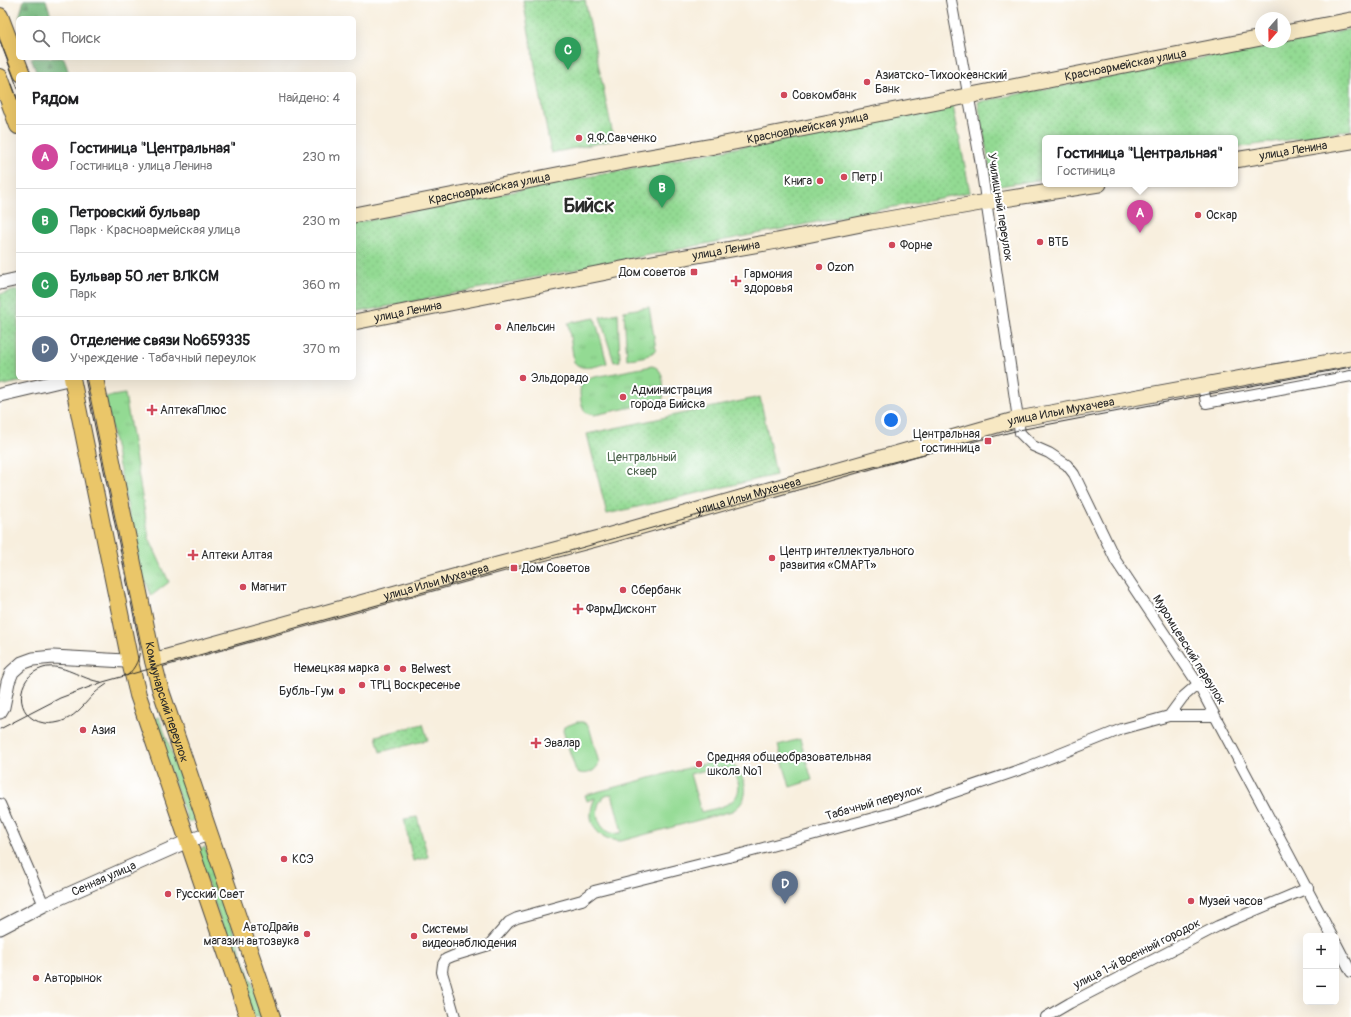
<!DOCTYPE html>
<html lang="ru">
<meta charset="utf-8">
<style>
:root{--surface:#fff;--page:#f2f2f2;--text:#202124;--muted:#757577;--line:#e0e0e0;--accent:#d1495b}
body{margin:0;font-family:Pangolin,sans-serif;background:var(--page);color:var(--text)}
.controls{position:absolute;right:12px;bottom:12px;display:grid;overflow:hidden;border-radius:6px;box-shadow:0 4px 16px #0002}
.controls button{width:36px;height:36px;display:grid;place-items:center;padding:0;border:0;border-bottom:1px solid var(--line);background:var(--surface);color:var(--text);font:20px sans-serif}
.compass{position:absolute;left:1255px;top:12px;width:36px;height:36px;border-radius:50%;background:var(--surface);box-shadow:0 4px 16px #0002;rotate:200deg}
.you{position:absolute;left:891px;top:420px;width:14px;height:14px;margin:-10px;border:3px solid #fff;border-radius:50%;background:#1a73e8;box-shadow:0 0 0 6px #1a73e833}
.badge{display:grid;place-items:center;width:26px;height:26px;border-radius:50%;background:var(--accent);color:#fff;font-size:13px;font-weight:700}
.pin{position:absolute;translate:-50% -33px;filter:drop-shadow(0 1px 2px #0008)}
.pin::after{content:'';position:absolute;top:21px;width:14px;height:12px;background:inherit;clip-path:polygon(0 0,100% 0,50% 100%)}
.popup{position:absolute;left:1042px;top:135px;width:196px;height:52px;box-sizing:border-box;display:grid;place-content:center;border-radius:6px;background:var(--surface);filter:drop-shadow(0 1px 3px #0005);font-size:13px;white-space:nowrap;color:var(--muted)}
.popup b{font-size:15px;color:var(--text)}
.popup::after{content:'';position:absolute;left:50%;top:100%;margin-left:-8px;border:8px solid transparent;border-top-color:var(--surface)}
.list{margin:0;padding:0;list-style:none}
h2{display:flex;justify-content:space-between;align-items:center;height:52px;margin:0;padding:0 16px;font-size:17px}
h2 small{font-size:13px;font-weight:400;color:var(--muted)}
.list li{display:grid;grid-template-columns:26px 1fr auto;gap:12px;align-items:center;box-sizing:border-box;height:64px;padding:0 16px;border-top:1px solid var(--line)}
.list b{display:block;font-size:15px;white-space:nowrap}
.list p{margin:0;font-size:13px;white-space:nowrap;color:var(--muted)}
.list em{font-size:13px;font-style:normal;color:var(--muted)}
.icon{flex:none;width:22px;height:22px;fill:none;stroke:currentColor;stroke-width:2;stroke-linecap:round;stroke-linejoin:round}
.map{position:relative;flex:none;width:1351px;height:1017px;overflow:hidden}
.search{position:absolute;background:var(--surface);box-shadow:0 4px 16px #0002;left:16px;top:16px;width:340px;height:44px;display:flex;align-items:center;gap:10px;box-sizing:border-box;padding:0 14px;border-radius:6px;color:var(--muted);font-size:15px}
.panel{position:absolute;background:var(--surface);box-shadow:0 4px 16px #0002;left:16px;top:72px;width:340px;height:308px;border-radius:6px}
.map>svg:first-child{display:block}
.grass{fill:url(#grass-tufts);stroke:#5f825f}
.forest{fill:url(#forest-firs);stroke:#507254}
.park{fill:url(#park-dots);stroke:#5f825f}
.garden{fill:#93da93;stroke:#5f825f;fill-rule:evenodd}
.lines{fill:none;stroke-linecap:round;stroke-linejoin:round}
.minor-casing{stroke:#4a4846;stroke-width:12}
.tertiary-casing{stroke:#4a4846;stroke-width:15}
.secondary-casing{stroke:#4a4846;stroke-width:17}
.primary-casing{stroke:#4a4846;stroke-width:18}
.minor{stroke:#fff;stroke-width:10}
.tertiary{stroke:#fff;stroke-width:13}
.secondary{stroke:#f7e8c3;stroke-width:15}
.primary{stroke:#eac669;stroke-width:16}
.tram{stroke:#2b2b2b;stroke-width:1}
.poi-dot{fill:#d1495b;stroke:#fff;stroke-width:1.5}
.labels{text-anchor:middle;dominant-baseline:central;stroke-width:4;stroke-linejoin:round;paint-order:stroke}
.street-label{font-size:12px;fill:#2b2b2b;stroke:#fff}
.poi-label{font-size:12px;fill:#2b2b2b;stroke:#fff;text-anchor:start}
.park-label{font-size:12px;fill:#4a604a;stroke:#fff}
.town-label{font-size:20px;font-weight:bold;fill:#2b2b2b;stroke:#fff}
</style>
<div class="map">
<svg width="1351" height="1017" viewBox="0 0 1351 1017">
<defs>
<pattern id="grass-tufts" width="24" height="20" patternUnits="userSpaceOnUse"><rect width="24" height="20" fill="#93da93"/><path d="M3 7l-1-3M5 7V3M7 7l1-3M15 17l-1-3M17 17v-4M19 17l1-3" fill="none" stroke="#7fbb7f"/></pattern>
<pattern id="forest-firs" width="22" height="20" patternUnits="userSpaceOnUse"><rect width="22" height="20" fill="#76ba7d"/><path d="M5 1l3.5 6h-7zM16 11l3.5 6h-7z" fill="#619767"/></pattern>
<pattern id="park-dots" width="8" height="8" patternUnits="userSpaceOnUse"><rect width="8" height="8" fill="#93da93"/><path d="M2 2h.1M6 6h.1" fill="none" stroke="#7fbb7f" stroke-width="1.8" stroke-linecap="round"/></pattern>
</defs>
<rect width="100%" height="100%" fill="#fff"/>
<filter id="ink" filterUnits="userSpaceOnUse"><feTurbulence type="fractalNoise" baseFrequency=".025" numOctaves="2"/><feDisplacementMap in="SourceGraphic" scale="8" xChannelSelector="R" yChannelSelector="G"/><feConvolveMatrix kernelMatrix="1 2 1 2 8 2 1 2 1" color-interpolation-filters="sRGB"/></filter>
<filter id="wash" filterUnits="userSpaceOnUse"><feTurbulence type="fractalNoise" baseFrequency=".012" numOctaves="4" result="noise"/><feDisplacementMap in="SourceGraphic" scale="16" xChannelSelector="R" yChannelSelector="G"/><feGaussianBlur stdDeviation="0.9" result="paint"/><feColorMatrix in="noise" values="0 0 0 0 0 0 0 0 0 0 0 0 0 0 0 0 0 1.4 0 .05"/><feComposite in="paint" operator="in"/></filter>
<g filter="url(#wash)">
<rect width="100%" height="100%" fill="#f8efde"/>
<path class="grass" d="M649 307 656 349C650 358 636 358 627 359L624 311Z
M618 313 620 361 614 362 600 317Z
M595 318 607 363C597 366 582 372 574 362L568 323Z
M652 366C655 367 656 367 658 369 664 374 665 395 662 401L594 415 586 413C580 405 577 387 584 379Z
M125 394 149 538 169 582 151 596 148 587 141 574 105 397Z
M159 717 196 820 188 822 152 719Z
M205 847 264 1017H254L196 850Z"/>
<path class="forest" d="M24 0H46L52 18H19Z
M31 58H64L69 74H37Z"/>
<path class="park" d="M523 0H585L614 140 551 153Z
M1351 29V130L1235 148V138H1045V179L993 187 978 102Z
M953 105 970 192 354 313V223Z
M18 290V378H37L0 386V294Z
M760 397 776 475 607 514 587 434Z
M423 724 428 740 380 752 376 736Z
M417 817 428 857 413 861 404 819Z"/>
<path class="garden" d="M577 722H583L589 726 599 763C596 772 584 777 576 771L563 731 564 727Z
M800 739 812 780 790 787 778 745Z
M730 757 731 763C747 776 753 799 732 811L621 841C596 840 584 821 595 798L587 801 585 795ZM714 768C717 768 721 767 724 768 738 770 744 791 733 800 725 808 711 809 701 812L690 774ZM612 794 622 832C598 842 586 798 612 794Z"/>
</g>
<g filter="url(#ink)">
<g class="lines">
<g class="minor-casing">
<path id="minor" d="M951 0 980 159 1020 433 1033 446 1049 453 1067 465 1074 474 1116 561 1198 684 1332 936
M1203 385 1206 403 1351 376
M1198 684 1183 697 1169 716H1215
M0 804 44 905
M1336 943 1351 972
M455 1017 444 979 442 972 443 964 446 959 453 956 489 945 509 922 517 918 582 900 594 891 745 853 899 811 1025 768 1122 729 1169 716
M1046 1017 1070 1003 1218 926 1308 888"/>
</g>
<g class="tertiary-casing">
<g id="tertiary">
<path d="M0 283 18 279"/>
<path d="M0 395 72 378"/>
<path d="M0 712 3 707 8 682 12 672 22 663 33 659 53 657 125 661 130 662"/>
<path id="s1" d="M0 928 44 905 188 841 209 834"/>
</g>
</g>
<g class="secondary-casing">
<g id="secondary">
<path d="M1285 33 1351 20"/>
<path id="s2" d="M1235 160 1351 141"/>
<path id="s3" d="M354 215 633 160 714 146 1261 38"/>
<path id="s4" d="M354 322 652 263 777 241 871 222 986 202 1099 184"/>
<path id="s5" d="M153 661 482 569 607 536 1018 419 1351 358"/>
</g>
</g>
<g class="primary-casing">
<g id="primary">
<path d="M0 16 22 74"/>
<path d="M0 77 18 126"/>
<path d="M72 378 130 662 138 695 248 1017"/>
<path id="s6" d="M95 378 153 661 160 688 272 1017"/>
</g>
</g>
<use href="#minor" class="minor"/>
<use href="#tertiary" class="tertiary"/>
<use href="#secondary" class="secondary"/>
<use href="#primary" class="primary"/>
<path class="tram" d="M0 41 18 89
M12 84 18 100
M85 378 140 646C140 658 136 667 127 676
M101 682C82 680 62 662 43 668 15 676 13 718 44 723 51 724 59 723 65 720 78 714 85 703 95 693 98 690 103 687 107 684
M0 729 60 698 103 682 830 478 1019 430 1351 367"/>
</g>
</g>
<g class="poi-dot">
<circle cx="867" cy="82" r="4"/>
<circle cx="784" cy="95" r="4"/>
<circle cx="579" cy="138" r="4"/>
<circle cx="844" cy="177" r="4"/>
<circle cx="820" cy="181" r="4"/>
<circle cx="1198" cy="215" r="4"/>
<circle cx="1040" cy="242" r="4"/>
<circle cx="892" cy="245" r="4"/>
<circle cx="819" cy="267" r="4"/>
<rect x="690" y="268" width="8" height="8" rx="2"/>
<path d="M734 275h4v4h4v4h-4v4h-4v-4h-4v-4h4z"/>
<circle cx="498" cy="327" r="4"/>
<circle cx="523" cy="378" r="4"/>
<circle cx="623" cy="397" r="4"/>
<path d="M150 404h4v4h4v4h-4v4h-4v-4h-4v-4h4z"/>
<rect x="984" y="437" width="8" height="8" rx="2"/>
<path d="M191 549h4v4h4v4h-4v4h-4v-4h-4v-4h4z"/>
<circle cx="772" cy="558" r="4"/>
<rect x="510" y="564" width="8" height="8" rx="2"/>
<circle cx="243" cy="587" r="4"/>
<circle cx="623" cy="590" r="4"/>
<path d="M576 603h4v4h4v4h-4v4h-4v-4h-4v-4h4z"/>
<circle cx="387" cy="668" r="4"/>
<circle cx="403" cy="669" r="4"/>
<circle cx="362" cy="685" r="4"/>
<circle cx="342" cy="691" r="4"/>
<circle cx="83" cy="730" r="4"/>
<path d="M534 737h4v4h4v4h-4v4h-4v-4h-4v-4h4z"/>
<circle cx="699" cy="764" r="4"/>
<circle cx="284" cy="859" r="4"/>
<circle cx="168" cy="894" r="4"/>
<circle cx="1191" cy="901" r="4"/>
<circle cx="307" cy="934" r="4"/>
<circle cx="414" cy="936" r="4"/>
<circle cx="36" cy="978" r="4"/>
</g>
<g class="labels">
<g class="street-label">
<text stroke="none"><textPath href="#s3" startOffset="786">Красноармейская улица</textPath></text>
<text stroke="none"><textPath href="#s3" startOffset="462">Красноармейская улица</textPath></text>
<text stroke="none"><textPath href="#s2" startOffset="59">улица Ленина</textPath></text>
<text stroke="none"><textPath href="#s3" startOffset="138">Красноармейская улица</textPath></text>
<text transform="translate(1000 207) rotate(81)">Училищный переулок</text>
<text stroke="none"><textPath href="#s4" startOffset="379">улица Ленина</textPath></text>
<text stroke="none"><textPath href="#s4" startOffset="55">улица Ленина</textPath></text>
<text stroke="none"><textPath href="#s5" startOffset="942">улица Ильи Мухачева</textPath></text>
<text stroke="none"><textPath href="#s5" startOffset="618">улица Ильи Мухачева</textPath></text>
<text stroke="none"><textPath href="#s5" startOffset="294">улица Ильи Мухачева</textPath></text>
<text transform="translate(1189 650) rotate(58)">Муромцевский переулок</text>
<text stroke="none"><textPath href="#s6" startOffset="332">Коммунарский переулок</textPath></text>
<text transform="translate(874 803) rotate(-16)">Табачный переулок</text>
<text stroke="none"><textPath href="#s1" startOffset="115">Сенная улица</textPath></text>
<text transform="translate(1137 954) rotate(-27)">улица 1-й Военный городок</text>
</g>
<g class="poi-label">
<text x="875" y="75">Азиатско-Тихоокеанский<tspan x="875" dy="14">Банк</tspan></text>
<text x="792" y="95">Совкомбанк</text>
<text x="587" y="138">Я.Ф.Савченко</text>
<text x="852" y="177">Петр I</text>
<text x="812" y="181" text-anchor="end">Книга</text>
<text x="1206" y="215">Оскар</text>
<text x="1048" y="242">ВТБ</text>
<text x="900" y="245">Форне</text>
<text x="827" y="267">Ozon</text>
<text x="686" y="272" text-anchor="end">Дом советов</text>
<text x="744" y="274">Гармония<tspan x="744" dy="14">здоровья</tspan></text>
<text x="506" y="327">Апельсин</text>
<text x="531" y="378">Эльдорадо</text>
<text x="631" y="390">Администрация<tspan x="631" dy="14">города Бийска</tspan></text>
<text x="160" y="410">АптекаПлюс</text>
<text x="980" y="434" text-anchor="end">Центральная<tspan x="980" dy="14">гостинница</tspan></text>
<text x="780" y="551">Центр интеллектуального<tspan x="780" dy="14">развития «СМАРТ»</tspan></text>
<text x="201" y="555">Аптеки Алтая</text>
<text x="522" y="568">Дом Советов</text>
<text x="251" y="587">Магнит</text>
<text x="631" y="590">Сбербанк</text>
<text x="586" y="609">ФармДисконт</text>
<text x="379" y="668" text-anchor="end">Немецкая марка</text>
<text x="411" y="669">Belwest</text>
<text x="370" y="685">ТРЦ Воскресенье</text>
<text x="334" y="691" text-anchor="end">Бубль-Гум</text>
<text x="91" y="730">Азия</text>
<text x="544" y="743">Эвалар</text>
<text x="707" y="757">Средняя общеобразовательная<tspan x="707" dy="14">школа №1</tspan></text>
<text x="292" y="859">КСЭ</text>
<text x="176" y="894">Русский Свет</text>
<text x="1199" y="901">Музей часов</text>
<text x="299" y="927" text-anchor="end">АвтоДрайв<tspan x="299" dy="14">магазин автозвука</tspan></text>
<text x="422" y="929">Системы<tspan x="422" dy="14">видеонаблюдения</tspan></text>
<text x="44" y="978">Авторынок</text>
</g>
<g class="park-label">
<text x="642" y="457">Центральный<tspan x="642" dy="14">сквер</tspan></text>
</g>
<g class="town-label">
<text x="589" y="205">Бийск</text>
</g>
</g>
</svg>
<div class="controls">
<button>+</button>
<button>−</button>
</div>
<svg class="compass" viewBox="-18 -18 36 36"><path d="M0-13l5 13h-10z" fill="#e53935"/><path d="M0 13l5-13h-10z" fill="#757577"/></svg>
<div class="you"></div>
<div class="pin badge" style="left:1140px;top:233px;background:#d1479c">A</div>
<div class="popup"><b>Гостиница &quot;Центральная&quot;</b>Гостиница</div>
<div class="pin badge" style="left:662px;top:208px;background:#2e9e5b">B</div>
<div class="pin badge" style="left:568px;top:70px;background:#2e9e5b">C</div>
<div class="pin badge" style="left:785px;top:904px;background:#5c6f8a">D</div>
<div class="search"><svg class="icon" aria-label="search" viewBox="0 0 24 24"><circle cx="10" cy="10" r="6"/><path d="M15 15l6 6"/></svg>Поиск</div>
<section class="panel">
<h2>Рядом<small>Найдено: 4</small></h2>
<ul class="list">
<li><span class="badge" style="background:#d1479c">A</span><div><b>Гостиница &quot;Центральная&quot;</b><p>Гостиница · улица Ленина</p></div><em>230 m</em></li>
<li><span class="badge" style="background:#2e9e5b">B</span><div><b>Петровский бульвар</b><p>Парк · Красноармейская улица</p></div><em>230 m</em></li>
<li><span class="badge" style="background:#2e9e5b">C</span><div><b>Бульвар 50 лет ВЛКСМ</b><p>Парк</p></div><em>360 m</em></li>
<li><span class="badge" style="background:#5c6f8a">D</span><div><b>Отделение связи №659335</b><p>Учреждение · Табачный переулок</p></div><em>370 m</em></li>
</ul>
</section>
</div>
